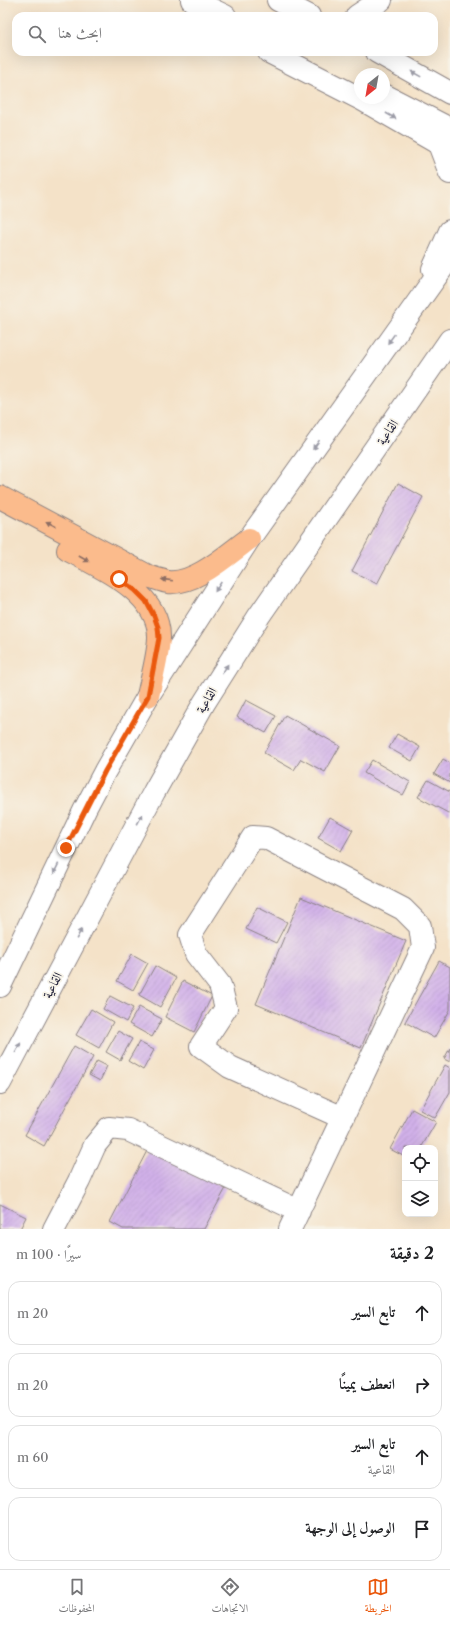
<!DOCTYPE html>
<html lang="ar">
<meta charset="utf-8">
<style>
:root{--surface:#fff;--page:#f2f2f2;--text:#202124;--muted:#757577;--line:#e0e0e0;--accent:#ea580c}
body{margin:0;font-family:"Libre Caslon Text",Amiri,serif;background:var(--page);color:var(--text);direction:rtl}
.controls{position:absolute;right:12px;bottom:12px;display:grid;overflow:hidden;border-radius:8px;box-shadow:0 4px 16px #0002}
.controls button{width:36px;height:36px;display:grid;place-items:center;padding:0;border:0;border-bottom:1px solid var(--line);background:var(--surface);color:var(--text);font:20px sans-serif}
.compass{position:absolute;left:354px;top:68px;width:36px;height:36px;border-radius:50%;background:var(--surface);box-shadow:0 4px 16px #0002;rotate:211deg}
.stop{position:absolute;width:12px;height:12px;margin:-9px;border:3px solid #ea580c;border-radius:50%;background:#fff}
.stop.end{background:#ea580c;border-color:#fff;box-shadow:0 1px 4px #0008}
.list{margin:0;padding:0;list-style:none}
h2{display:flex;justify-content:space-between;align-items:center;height:52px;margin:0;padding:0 16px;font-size:17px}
h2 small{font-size:13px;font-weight:400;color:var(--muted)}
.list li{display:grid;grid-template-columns:26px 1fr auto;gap:12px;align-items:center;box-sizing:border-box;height:64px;margin:0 8px 8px;padding:0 8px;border:1px solid var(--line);border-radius:12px}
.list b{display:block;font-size:15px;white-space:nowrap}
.list p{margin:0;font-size:13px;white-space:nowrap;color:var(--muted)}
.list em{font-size:13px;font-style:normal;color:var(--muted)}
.icon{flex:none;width:22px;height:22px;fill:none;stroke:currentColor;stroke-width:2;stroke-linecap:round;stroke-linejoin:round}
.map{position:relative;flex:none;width:450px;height:1229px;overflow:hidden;direction:ltr}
.search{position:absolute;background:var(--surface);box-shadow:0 4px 16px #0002;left:12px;right:12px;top:12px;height:44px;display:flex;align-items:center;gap:10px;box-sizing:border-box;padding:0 14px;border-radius:12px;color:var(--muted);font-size:15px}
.sheet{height:340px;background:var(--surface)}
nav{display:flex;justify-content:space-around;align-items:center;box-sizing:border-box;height:56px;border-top:1px solid var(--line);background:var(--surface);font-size:11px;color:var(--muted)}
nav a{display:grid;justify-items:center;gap:2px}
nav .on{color:var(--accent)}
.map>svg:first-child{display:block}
.building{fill:url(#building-hatch)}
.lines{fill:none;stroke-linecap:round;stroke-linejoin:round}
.minor-casing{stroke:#8b8282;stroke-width:24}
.major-casing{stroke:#8b8282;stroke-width:24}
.minor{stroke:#fff;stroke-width:22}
.major{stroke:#fbbb8c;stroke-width:22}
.oneway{fill:#9c9ca7}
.oneway2{fill:#8e6e64}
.route{stroke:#ea580c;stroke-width:5}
.labels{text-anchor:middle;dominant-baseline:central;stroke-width:3.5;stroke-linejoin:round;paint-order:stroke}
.street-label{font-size:13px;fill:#22223b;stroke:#f7f3e8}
</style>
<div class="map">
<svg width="450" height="1229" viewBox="0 0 450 1229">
<defs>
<pattern id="building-hatch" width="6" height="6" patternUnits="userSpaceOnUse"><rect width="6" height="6" fill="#d1b1e9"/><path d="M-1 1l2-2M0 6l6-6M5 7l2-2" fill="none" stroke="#b398c9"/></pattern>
</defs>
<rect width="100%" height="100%" fill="#f7f3e8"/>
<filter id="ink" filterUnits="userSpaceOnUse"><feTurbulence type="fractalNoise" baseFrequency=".025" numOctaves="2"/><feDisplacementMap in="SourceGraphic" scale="8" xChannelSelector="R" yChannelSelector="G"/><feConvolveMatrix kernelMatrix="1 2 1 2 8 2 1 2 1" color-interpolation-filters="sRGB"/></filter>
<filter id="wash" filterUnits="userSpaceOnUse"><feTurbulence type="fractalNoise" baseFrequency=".012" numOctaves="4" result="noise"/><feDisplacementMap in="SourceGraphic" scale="16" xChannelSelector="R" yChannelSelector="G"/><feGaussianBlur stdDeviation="0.9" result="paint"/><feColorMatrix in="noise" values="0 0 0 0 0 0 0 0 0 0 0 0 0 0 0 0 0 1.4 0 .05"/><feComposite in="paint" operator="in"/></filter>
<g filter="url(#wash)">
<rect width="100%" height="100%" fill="#f4e2c8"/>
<g id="blocks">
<path class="building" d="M398 483 423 497 377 584 352 571Z
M246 700 276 716 266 733 237 717Z
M285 715 340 746 325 772 301 759 294 770 264 753Z
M397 734 420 747 412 761 389 748Z
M443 759 450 763V783L434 774Z
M372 760 410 782 403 795 364 773Z
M428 780 450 792V814L418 797Z
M330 817 353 830 341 851 318 838Z
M301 897 406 941 361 1048 256 1004Z
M257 907 287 922 276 943 246 929Z
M132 954 148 963 133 990 117 981Z
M439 961 450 967V1010L434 1038 405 1022Z
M155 966 176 978 160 1007 139 995Z
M183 981 212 996 194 1032 165 1017Z
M110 996 133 1008 126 1022 103 1009Z
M139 1007 162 1019 152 1037 129 1024Z
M91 1009 113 1022 99 1048 76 1035Z
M118 1031 132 1039 120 1060 106 1052Z
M139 1042 154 1050 143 1070 128 1061Z
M74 1046 93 1057 44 1146 25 1135Z
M450 1048V1062L444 1059Z
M97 1061 107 1066 100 1081 89 1075Z
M445 1065 450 1068V1092L435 1118 420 1110Z
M412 1109 436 1122 421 1148H405V1157L390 1149Z
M149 1147 226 1188 204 1229H123L110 1222Z
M0 1204 26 1217 20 1229H0Z"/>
</g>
</g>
<g filter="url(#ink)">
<use href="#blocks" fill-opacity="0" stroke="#8b8282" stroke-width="1"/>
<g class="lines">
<g class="minor-casing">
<path id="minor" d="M192 0 225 16
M278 0 309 16
M357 16 381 0
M269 52 363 100 450 150
M377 52 450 93
M384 95 450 129
M439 144 450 173
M433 269 450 231
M0 986 85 809 105 771 148 696 249 539 450 257
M0 1083 154 792 204 703 259 616 450 340
M54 1229 79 1181 95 1145 109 1128 128 1130 299 1211
M290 1229 423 948 420 926 403 909 266 838 253 837 190 935 196 954 220 985 226 1008 201 1046 230 1067 343 1118"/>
</g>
<g class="major-casing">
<path id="major" d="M0 497 150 577C156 578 162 581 168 582 195 585 228 554 249 539
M68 550C102 568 160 593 159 638 158 657 152 677 148 696"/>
</g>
<use href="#minor" class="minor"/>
<use href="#major" class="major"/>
</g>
<defs><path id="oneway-solid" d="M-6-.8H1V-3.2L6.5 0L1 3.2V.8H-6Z"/></defs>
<g class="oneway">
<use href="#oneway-solid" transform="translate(416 74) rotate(-151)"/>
<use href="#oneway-solid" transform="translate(391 116) rotate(30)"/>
<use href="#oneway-solid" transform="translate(391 339) rotate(125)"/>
<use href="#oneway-solid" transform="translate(316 445) rotate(125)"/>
<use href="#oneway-solid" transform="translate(218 587) rotate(123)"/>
<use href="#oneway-solid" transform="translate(225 669) rotate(-58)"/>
<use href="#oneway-solid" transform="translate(140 819) rotate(-62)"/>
<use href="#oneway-solid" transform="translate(56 869) rotate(116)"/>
<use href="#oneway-solid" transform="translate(79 934) rotate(-62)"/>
<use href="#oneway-solid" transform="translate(18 1048) rotate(-62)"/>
</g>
<g class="oneway2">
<use href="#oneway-solid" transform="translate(51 524) rotate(-152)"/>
<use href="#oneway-solid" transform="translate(84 559) rotate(30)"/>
<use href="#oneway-solid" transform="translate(167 580) rotate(-173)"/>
</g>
</g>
<g class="lines" filter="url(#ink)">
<path class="route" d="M66 848 105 771 148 696 159 638 158 627 154 616 146 601 135 590 119 579"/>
</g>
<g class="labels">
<g class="street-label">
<text transform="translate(387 432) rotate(-56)">القاعية</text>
<text transform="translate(206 700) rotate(-59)">القاعية</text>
<text transform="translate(52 985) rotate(-62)">القاعية</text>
</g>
</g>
</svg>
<div class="controls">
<button><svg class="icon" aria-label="locate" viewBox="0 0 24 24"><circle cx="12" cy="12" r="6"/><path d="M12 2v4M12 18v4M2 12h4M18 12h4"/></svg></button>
<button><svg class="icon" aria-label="layers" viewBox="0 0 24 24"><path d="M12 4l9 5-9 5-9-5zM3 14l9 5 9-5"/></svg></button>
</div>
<svg class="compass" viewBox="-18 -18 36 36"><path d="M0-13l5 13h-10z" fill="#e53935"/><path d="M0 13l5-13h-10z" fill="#757577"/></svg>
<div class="stop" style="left:119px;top:579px"></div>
<div class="stop end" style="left:66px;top:848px"></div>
<div class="search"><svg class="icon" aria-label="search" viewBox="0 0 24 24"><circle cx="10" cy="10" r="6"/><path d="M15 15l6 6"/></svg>ابحث هنا</div>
</div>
<section class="sheet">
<h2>2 دقيقة<small>سيرًا · 100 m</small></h2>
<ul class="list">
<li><svg class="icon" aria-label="ahead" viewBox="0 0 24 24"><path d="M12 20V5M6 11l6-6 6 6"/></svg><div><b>تابع السير</b></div><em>20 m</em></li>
<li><svg class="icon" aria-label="right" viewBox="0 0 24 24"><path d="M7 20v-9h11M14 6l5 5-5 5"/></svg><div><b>انعطف يمينًا</b></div><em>20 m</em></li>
<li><svg class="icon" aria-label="ahead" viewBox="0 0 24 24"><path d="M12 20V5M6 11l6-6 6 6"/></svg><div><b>تابع السير</b><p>القاعية</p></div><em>60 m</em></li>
<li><svg class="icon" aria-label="arrive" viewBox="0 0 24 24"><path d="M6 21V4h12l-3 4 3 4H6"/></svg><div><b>الوصول إلى الوجهة</b></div></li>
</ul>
</section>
<nav>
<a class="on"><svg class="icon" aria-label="map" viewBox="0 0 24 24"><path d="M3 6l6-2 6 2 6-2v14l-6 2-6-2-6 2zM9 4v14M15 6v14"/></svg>الخريطة</a>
<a><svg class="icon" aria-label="directions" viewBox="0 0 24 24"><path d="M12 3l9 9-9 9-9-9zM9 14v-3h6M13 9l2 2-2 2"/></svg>الاتجاهات</a>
<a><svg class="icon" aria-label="saved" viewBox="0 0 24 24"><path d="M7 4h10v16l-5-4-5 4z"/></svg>المحفوظات</a>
</nav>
